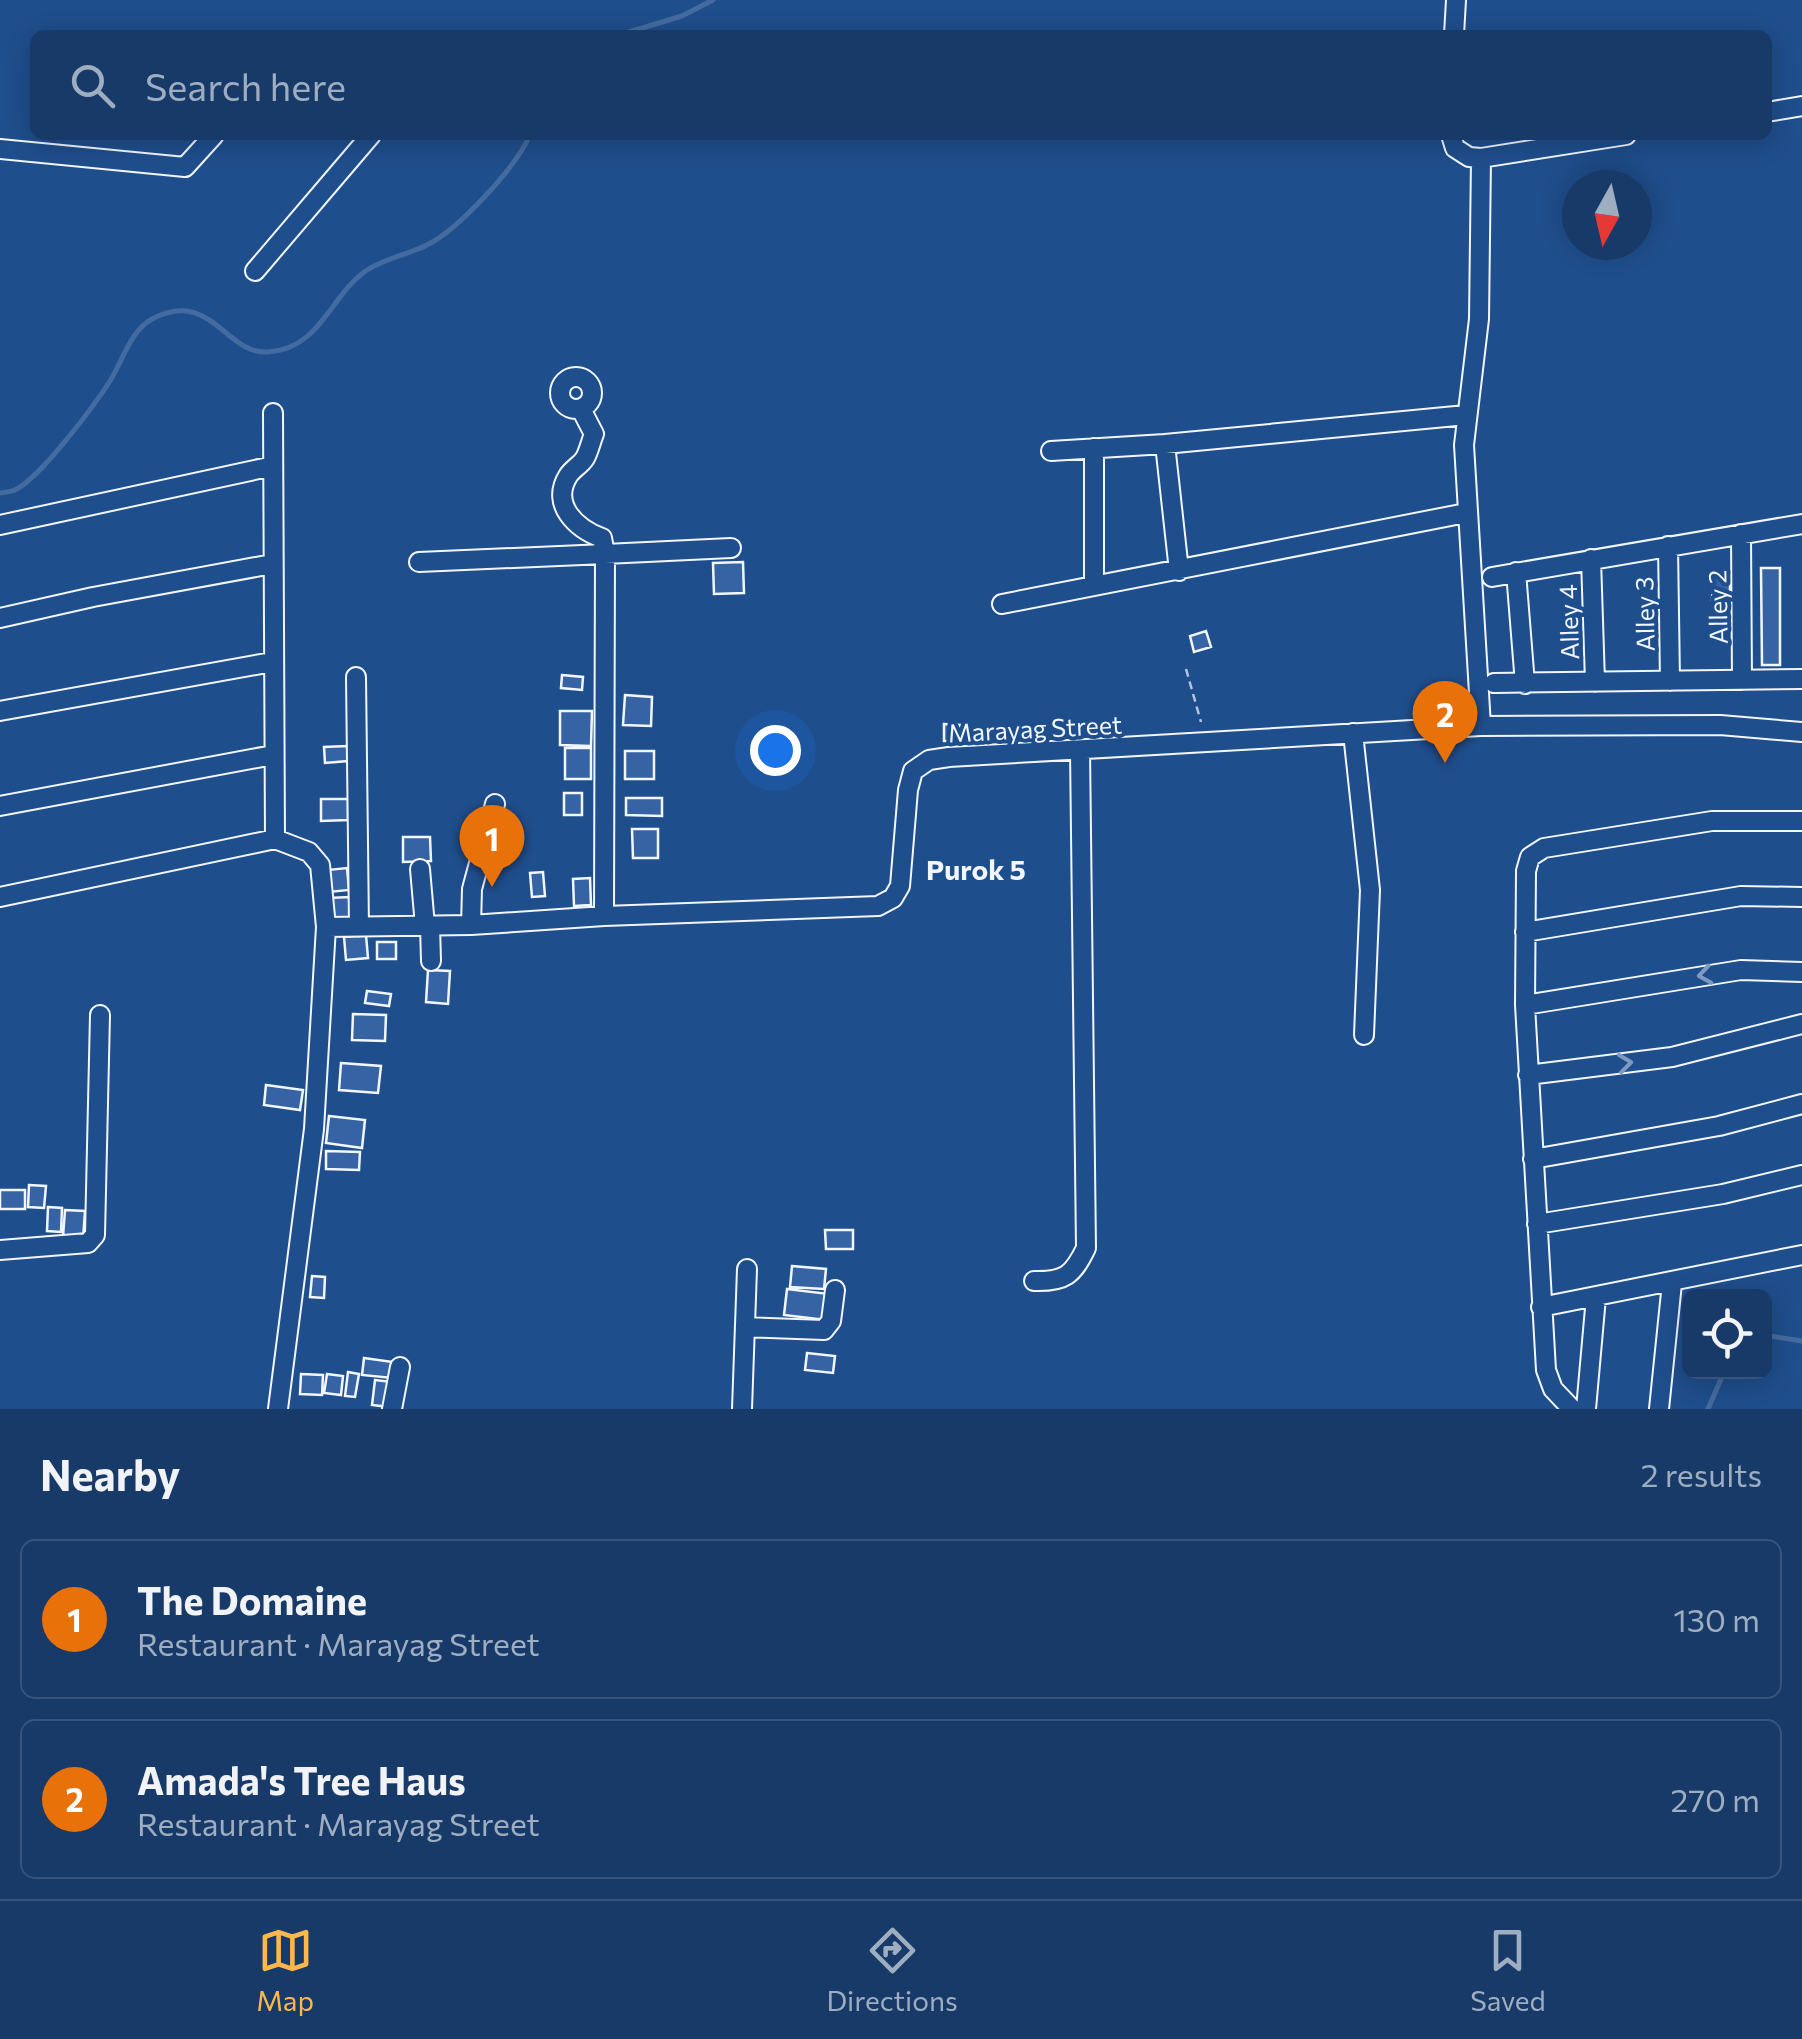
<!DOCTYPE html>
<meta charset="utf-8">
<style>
:root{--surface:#173a69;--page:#244571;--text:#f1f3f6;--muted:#9eadc0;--line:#36547d;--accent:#ffb74d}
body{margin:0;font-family:Commissioner,sans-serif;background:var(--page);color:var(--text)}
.controls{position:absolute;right:30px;bottom:30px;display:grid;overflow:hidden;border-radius:15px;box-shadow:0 5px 25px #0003}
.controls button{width:90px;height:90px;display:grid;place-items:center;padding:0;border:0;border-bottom:2px solid var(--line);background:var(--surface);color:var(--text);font:50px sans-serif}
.compass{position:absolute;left:1562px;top:170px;width:90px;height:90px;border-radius:50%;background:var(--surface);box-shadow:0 5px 25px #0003;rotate:188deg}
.you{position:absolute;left:775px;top:750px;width:35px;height:35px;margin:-25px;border:8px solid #fff;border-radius:50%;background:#1a73e8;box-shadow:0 0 0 15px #1a73e833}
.badge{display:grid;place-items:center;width:65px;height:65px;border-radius:50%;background:var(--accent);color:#fff;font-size:32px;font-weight:700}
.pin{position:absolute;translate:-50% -82px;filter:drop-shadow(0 2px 5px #0008)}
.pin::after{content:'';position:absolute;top:52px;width:35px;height:30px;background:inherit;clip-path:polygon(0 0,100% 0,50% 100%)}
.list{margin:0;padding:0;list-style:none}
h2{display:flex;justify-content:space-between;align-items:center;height:130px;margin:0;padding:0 40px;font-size:42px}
h2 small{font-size:32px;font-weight:400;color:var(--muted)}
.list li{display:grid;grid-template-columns:65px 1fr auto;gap:30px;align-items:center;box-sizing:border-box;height:160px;margin:0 20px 20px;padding:0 20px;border:2px solid var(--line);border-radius:15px}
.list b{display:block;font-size:38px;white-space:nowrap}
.list p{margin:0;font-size:32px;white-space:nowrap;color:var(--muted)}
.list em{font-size:32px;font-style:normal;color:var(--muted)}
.icon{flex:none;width:55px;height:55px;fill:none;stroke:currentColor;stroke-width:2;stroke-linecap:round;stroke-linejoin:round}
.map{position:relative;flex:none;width:1802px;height:1409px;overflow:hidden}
.search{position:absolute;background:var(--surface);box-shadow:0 5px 25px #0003;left:30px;right:30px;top:30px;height:110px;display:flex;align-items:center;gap:25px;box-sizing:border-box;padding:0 35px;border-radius:15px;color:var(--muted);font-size:38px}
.sheet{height:490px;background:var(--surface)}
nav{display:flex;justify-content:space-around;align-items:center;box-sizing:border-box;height:140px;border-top:2px solid var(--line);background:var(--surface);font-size:28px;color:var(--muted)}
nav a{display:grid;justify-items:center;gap:5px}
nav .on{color:var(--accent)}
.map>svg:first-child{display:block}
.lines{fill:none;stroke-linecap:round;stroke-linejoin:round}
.stream{stroke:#446ba0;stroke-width:5}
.building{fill:#3563a3;stroke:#f2f6ff;stroke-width:2.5}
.minor-casing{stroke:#f2f6ff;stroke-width:22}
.path{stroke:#b3c4dc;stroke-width:2.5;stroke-dasharray:8 5;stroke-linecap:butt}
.minor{stroke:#1f4e8c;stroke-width:18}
.oneway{stroke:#7e9ac0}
.labels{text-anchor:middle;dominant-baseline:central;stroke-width:8;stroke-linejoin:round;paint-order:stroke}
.street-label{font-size:25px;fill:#f2f6ff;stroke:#1f4e8c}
.neighbourhood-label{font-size:28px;font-weight:bold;fill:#f2f6ff;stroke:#1f4e8c}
</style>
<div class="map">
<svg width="1802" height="1409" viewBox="0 0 1802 1409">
<rect width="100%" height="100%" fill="#1f4e8c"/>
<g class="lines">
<path class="stream" d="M619 35 682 16 713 0
M0 493C2 493 13 491 15 490 40 478 94 406 110 381 122 362 131 330 152 319 212 288 225 355 268 352 319 349 329 299 364 272 382 259 407 255 427 245 459 229 516 167 530 135
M1764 1335 1802 1341
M1708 1409 1724 1372"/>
</g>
<path class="building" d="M743 562 744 593 714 594 713 563Z
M1761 568H1780V665H1762Z
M1713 576H1730V600H1712Z
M1206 631 1211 647 1194 652 1190 636Z
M562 675 583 677 582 690 561 688Z
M625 695 652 697 651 726 623 725Z
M560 711H592L591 746 560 745Z
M944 724 960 725V741H944Z
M347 746 348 761 325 763 324 747Z
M565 748H591V779H565Z
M625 751H654V779H625Z
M564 793H582V815H564Z
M626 798H662V816L626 815Z
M321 799H348V820L321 821Z
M632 829H658V858H633Z
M403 837H430L431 861 403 862Z
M347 868 349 890 329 892 327 870Z
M543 872 545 896 532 897 530 873Z
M590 878 591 905 574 906 573 879Z
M351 897 352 918 328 919 327 898Z
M366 935 368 958 346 960 344 937Z
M377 942H396V959H377Z
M428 970 450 971 448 1004 426 1002Z
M367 991 391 994 389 1006 365 1003Z
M353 1014 386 1015 385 1041 352 1040Z
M341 1063 381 1066 378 1093 339 1090Z
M266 1085 303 1090 300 1110 264 1105Z
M329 1116 365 1120 362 1148 326 1143Z
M326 1151 360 1152 359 1170 326 1169Z
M29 1185 46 1186 44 1208 28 1207Z
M0 1190H25V1209H0Z
M48 1207 62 1208 61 1232 47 1231Z
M65 1210 85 1211 83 1239 63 1237Z
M825 1230H853V1249H826Z
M792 1266 826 1269 824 1289 790 1287Z
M312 1276 325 1277 324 1298 310 1297Z
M787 1289 829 1294 826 1320 784 1315Z
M807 1353 835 1356 833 1373 805 1370Z
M364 1358 393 1362 392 1378 362 1375Z
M348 1372 359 1374 355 1397 345 1396Z
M301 1374 323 1375 322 1395 300 1394Z
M327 1374 343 1376 341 1395 324 1393Z
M375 1380 392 1382 389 1407 372 1405Z"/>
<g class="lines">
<g class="minor-casing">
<path id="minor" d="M1454 35 1456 0
M1767 112 1802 106
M1451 135 1455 148 1469 157 1481 158 1626 135
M0 149 185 167 214 135
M255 271 371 135
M560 393a16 16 0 1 1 32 0a16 16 0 1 1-32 0Z
M581 409 594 434C591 441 589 451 585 458 581 465 572 469 568 476 550 505 577 529 602 538L605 554 731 548
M273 413 275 839
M1165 444 1179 571
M1094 448V586
M1051 451 1165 444 1466 415
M0 525 273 466
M1741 534 1742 680
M1668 546 1670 681
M1591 559 1595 682
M419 562 605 554 604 916
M1516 572 1525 684
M1492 577 1802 524
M1002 604 1466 513
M0 618 93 597 272 564
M356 677 359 927
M1494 683 1802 679
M0 711 272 662
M1481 726 1464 445 1479 319 1481 158
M1353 733 1370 890 1364 1035
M0 806 273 755
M420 869 425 926
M0 897 275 839 309 852 320 865 326 927 314 1129 278 1409
M471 925 472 889 495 804
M430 926 431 961
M326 927 471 925 604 916 878 906 893 898 900 886 908 790 913 771 929 760 949 757 1481 726 1720 725 1802 732
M1525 932 1741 896 1802 897
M1525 1005 1741 970 1802 972
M1528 1075 1672 1057 1802 1024
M1533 1159 1719 1126 1802 1104
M1537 1224 1723 1194 1802 1175
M0 1250 88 1243 95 1235 100 1015
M1034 1281C1065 1282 1073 1275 1086 1248L1080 750
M1541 1307 1802 1255
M745 1327 824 1330 831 1321 835 1290
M392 1409 400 1367
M742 1409 747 1269
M1572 1409 1553 1389 1546 1370 1525 1005 1526 871 1530 857 1544 848 1712 821H1802
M1586 1409 1596 1297
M1659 1409 1672 1283"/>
</g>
<path class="path" d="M1186 669 1201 722"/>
<use href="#minor" class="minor"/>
</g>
<defs><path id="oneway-chevron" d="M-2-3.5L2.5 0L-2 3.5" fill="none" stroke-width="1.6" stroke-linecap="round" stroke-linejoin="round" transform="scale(2.5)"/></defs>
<g class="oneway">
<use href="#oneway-chevron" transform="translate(1705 975) rotate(171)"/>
<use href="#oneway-chevron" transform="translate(1625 1063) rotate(-7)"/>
</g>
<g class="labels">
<g class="street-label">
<text transform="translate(1717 607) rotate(-91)">Alley 2</text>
<text transform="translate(1644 614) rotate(-91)">Alley 3</text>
<text transform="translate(1568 622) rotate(-92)">Alley 4</text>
<text transform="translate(1035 728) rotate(-3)">Marayag Street</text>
</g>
<g class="neighbourhood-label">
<text x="976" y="869">Purok 5</text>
</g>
</g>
</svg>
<div class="controls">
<button><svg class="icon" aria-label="locate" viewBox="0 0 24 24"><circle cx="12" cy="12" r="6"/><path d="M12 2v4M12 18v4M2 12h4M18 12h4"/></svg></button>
</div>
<svg class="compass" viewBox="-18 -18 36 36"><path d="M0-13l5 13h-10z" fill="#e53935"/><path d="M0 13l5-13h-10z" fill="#9eadc0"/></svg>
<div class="you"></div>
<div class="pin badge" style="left:492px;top:887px;background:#e8710a">1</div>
<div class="pin badge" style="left:1445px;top:763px;background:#e8710a">2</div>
<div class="search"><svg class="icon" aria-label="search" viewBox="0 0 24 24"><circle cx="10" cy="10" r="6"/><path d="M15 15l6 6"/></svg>Search here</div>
</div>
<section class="sheet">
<h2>Nearby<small>2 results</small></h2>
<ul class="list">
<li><span class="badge" style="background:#e8710a">1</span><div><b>The Domaine</b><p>Restaurant · Marayag Street</p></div><em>130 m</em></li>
<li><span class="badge" style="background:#e8710a">2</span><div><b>Amada's Tree Haus</b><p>Restaurant · Marayag Street</p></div><em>270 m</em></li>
</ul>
</section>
<nav>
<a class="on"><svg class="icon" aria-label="map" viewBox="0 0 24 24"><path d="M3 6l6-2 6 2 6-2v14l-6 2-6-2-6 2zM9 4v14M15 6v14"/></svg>Map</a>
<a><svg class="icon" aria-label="directions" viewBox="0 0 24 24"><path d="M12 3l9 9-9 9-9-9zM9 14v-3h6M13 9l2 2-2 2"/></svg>Directions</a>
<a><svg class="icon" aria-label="saved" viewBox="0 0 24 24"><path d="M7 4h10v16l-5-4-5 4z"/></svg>Saved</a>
</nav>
